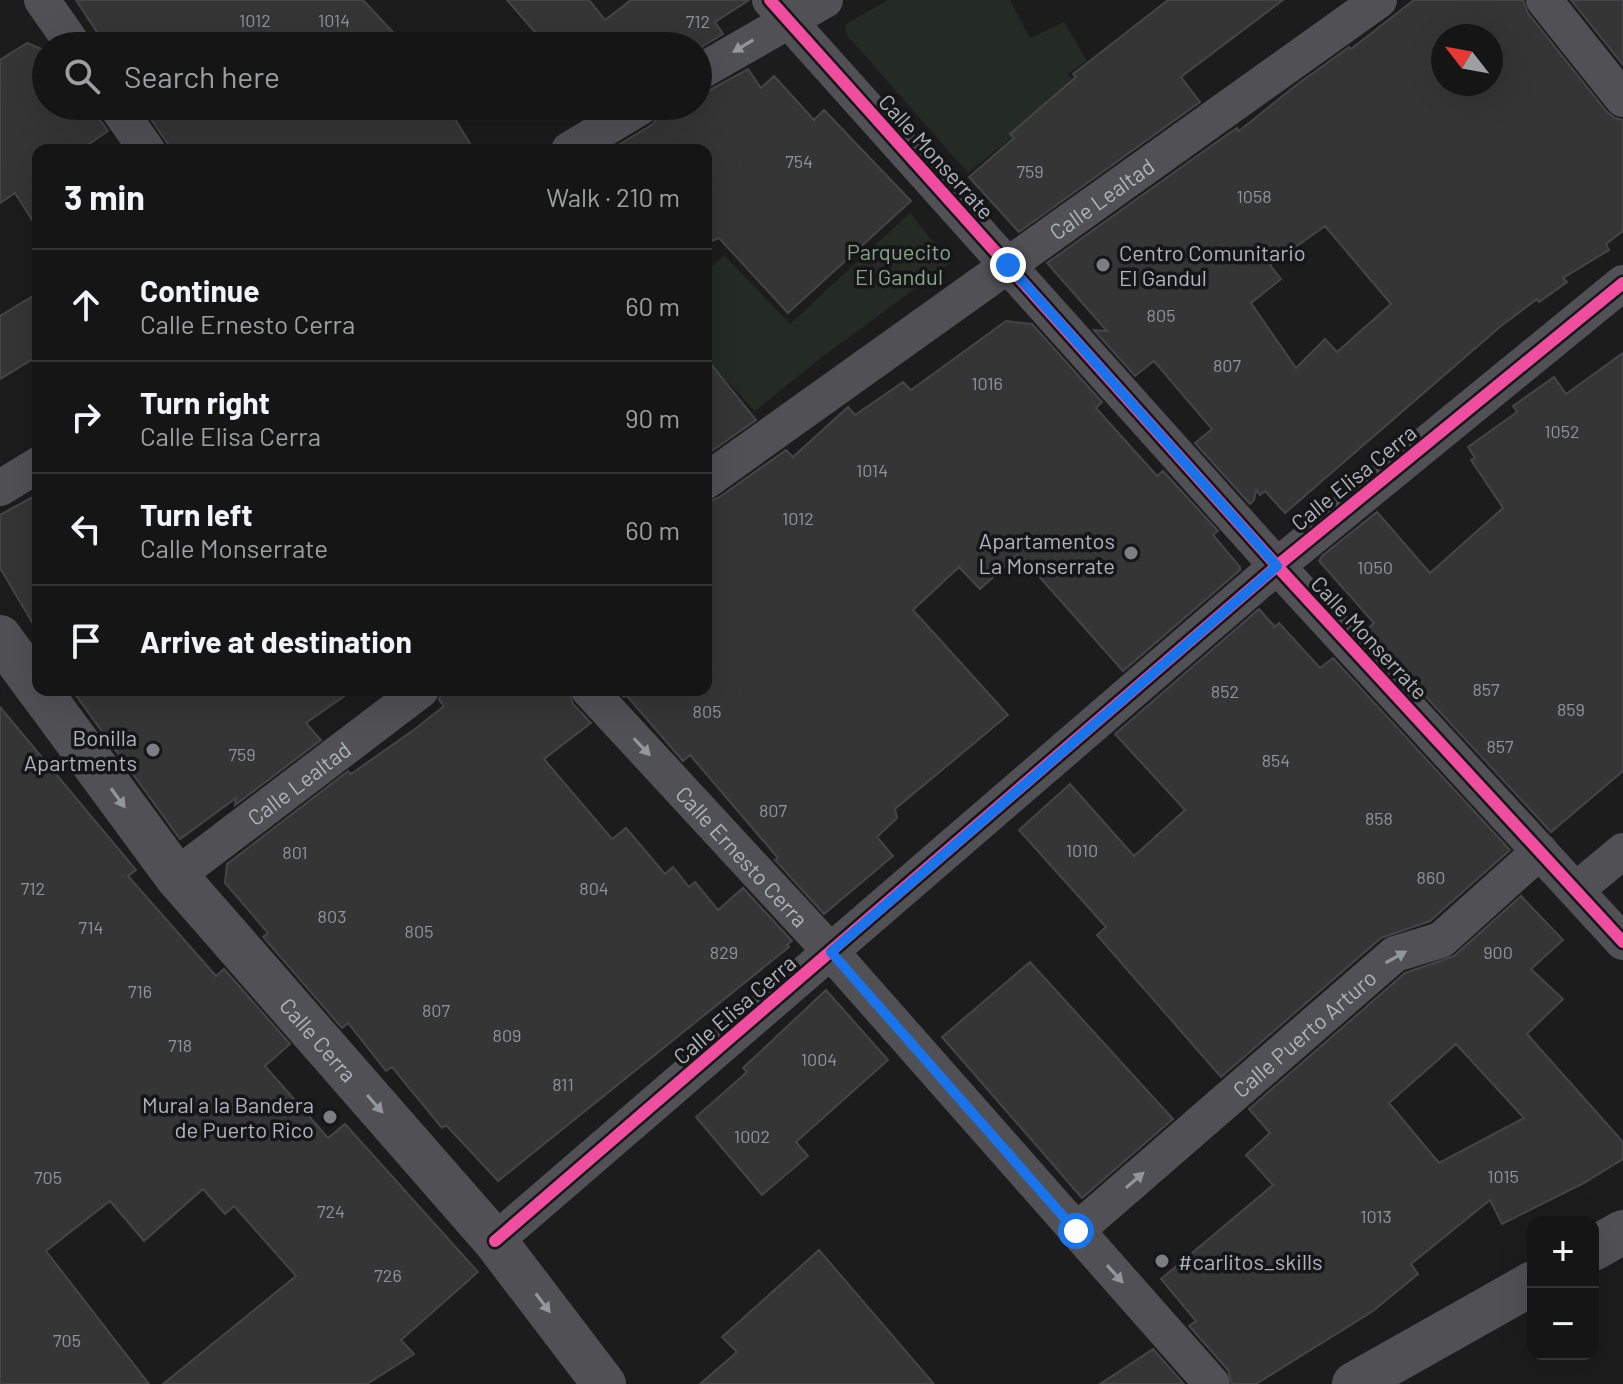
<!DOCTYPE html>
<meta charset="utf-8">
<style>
:root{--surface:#151515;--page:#1e1e1e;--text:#f1f3f6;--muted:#9d9fa0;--line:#343434}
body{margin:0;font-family:Barlow,sans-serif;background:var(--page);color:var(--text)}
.controls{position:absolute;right:24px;bottom:24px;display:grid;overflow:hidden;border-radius:16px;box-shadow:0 8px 32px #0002}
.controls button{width:72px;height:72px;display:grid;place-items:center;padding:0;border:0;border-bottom:2px solid var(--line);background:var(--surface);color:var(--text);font:40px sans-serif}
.compass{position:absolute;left:1431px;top:24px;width:72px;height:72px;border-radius:50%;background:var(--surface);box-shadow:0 8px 32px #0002;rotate:301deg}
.stop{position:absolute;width:24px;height:24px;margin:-18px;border:6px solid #1a73e8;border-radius:50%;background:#fff}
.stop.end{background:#1a73e8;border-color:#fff;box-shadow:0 2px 8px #0008}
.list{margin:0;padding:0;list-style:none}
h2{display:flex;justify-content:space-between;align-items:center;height:104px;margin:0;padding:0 32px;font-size:34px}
h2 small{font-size:26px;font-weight:400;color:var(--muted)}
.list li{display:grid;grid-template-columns:52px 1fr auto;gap:24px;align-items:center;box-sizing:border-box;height:112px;padding:0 32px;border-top:2px solid var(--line)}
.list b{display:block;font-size:30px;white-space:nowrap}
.list p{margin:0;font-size:26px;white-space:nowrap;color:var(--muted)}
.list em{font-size:26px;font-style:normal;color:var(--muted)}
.icon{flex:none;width:44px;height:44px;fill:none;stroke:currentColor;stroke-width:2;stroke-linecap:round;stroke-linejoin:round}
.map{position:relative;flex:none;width:1623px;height:1384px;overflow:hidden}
.search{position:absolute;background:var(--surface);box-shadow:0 8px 32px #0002;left:32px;top:32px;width:680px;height:88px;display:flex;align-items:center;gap:20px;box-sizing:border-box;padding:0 28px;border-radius:44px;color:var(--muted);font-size:30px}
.panel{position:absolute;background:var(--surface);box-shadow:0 8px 32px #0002;left:32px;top:144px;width:680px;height:552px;border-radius:16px}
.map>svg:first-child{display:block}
.green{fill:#242b25}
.building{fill:#353536;stroke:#454548;stroke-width:2;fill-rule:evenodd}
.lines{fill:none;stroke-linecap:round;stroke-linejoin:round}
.minor{stroke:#515155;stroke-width:36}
.tertiary{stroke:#515155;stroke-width:44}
.cycleway-casing{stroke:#161618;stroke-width:17}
.cycleway{stroke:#ef4d9e;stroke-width:12}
.oneway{fill:#93969c}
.route{stroke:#1a73e8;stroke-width:10}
.poi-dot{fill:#7c7e83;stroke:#161618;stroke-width:3}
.labels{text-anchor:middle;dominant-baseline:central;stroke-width:7;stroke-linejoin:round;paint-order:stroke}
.number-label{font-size:18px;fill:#90949a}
.street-label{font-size:22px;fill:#afb3bb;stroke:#161618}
.park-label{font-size:22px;fill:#88a587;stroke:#161618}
.poi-label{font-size:22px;fill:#afb3bb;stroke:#161618;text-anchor:end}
</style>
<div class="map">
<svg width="1623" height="1384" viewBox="0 0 1623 1384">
<rect width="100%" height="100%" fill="#1c1c1c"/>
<path class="green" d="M888 0H1010L1030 38 1064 22 1087 61 1068 74 1119 142 1050 107 968 173 847 35 845 25Z
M910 213 950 263 822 357 755 411 706 359V273L724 255 790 324Z"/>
<path class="building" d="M76 0H363L402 42 395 46H106Z
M507 0H589L605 20 631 0H749L715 22 723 34 698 49V46H547Z
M1168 0H1283L1181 77 1200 102 1019 232 969 177 1014 138 1010 134 1076 77 1073 74Z
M1414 0H1523L1528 13 1607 112 1615 118 1623 120V231L1606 244 1609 250 1563 278 1567 282 1539 302 1537 299 1501 326 1285 513 1265 491 1260 495 1256 490 1254 500 1250 504 1195 443 1212 429 1154 361 1135 376 1094 330 1107 331 1047 263 1225 136 1237 128 1239 131 1295 86 1349 47 1351 49ZM1443 36H1491V84H1443ZM1325 226 1391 304 1337 352 1325 339 1296 368 1251 303 1281 279 1270 265Z
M1571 0H1623V65Z
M27 43 46 51V106H95L98 117 108 131 80 150H38V229L15 193 0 203V60Z
M748 69 761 88 774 76 814 120 824 110 911 201 788 313 719 238 706 243V150H610L653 124 661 112 672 106H698V94L708 91Z
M142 106H447L474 150H172Z
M38 293V356L0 379V316Z
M1006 321 1032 324 1102 402 1096 408 1157 476 1163 471 1218 531 1213 535 1240 567V570L1123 671 1021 556 1017 555 980 589 959 567 913 610 1008 715 895 809 897 818 877 837 893 856 824 914 775 860 778 858 690 755 683 761 626 695 624 697 618 690H706V502L718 498 786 450 793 457 848 407 855 415 903 382 911 390Z
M1623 353V771L1551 832 1365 631 1374 623 1319 561 1322 556 1377 512 1430 573 1503 508 1471 460 1475 458 1468 447 1517 412 1513 406 1554 377 1566 394Z
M706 358 756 420 706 455Z
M38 494V632L0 568V515Z
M1259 609 1275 627 1279 623 1320 668 1333 658 1510 850 1430 921 1381 938 1221 1077 1097 935 1106 927 1019 830 1070 784 1134 856 1185 810 1115 734Z
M72 690H353L306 723 321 740 235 805 236 798 180 839Z
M442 690H569L573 704 591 723 544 759 612 839 626 828 665 874 673 867 689 887 695 882 718 910 743 888 792 941 787 945 789 947 498 1181 446 1125 442 1128 392 1067 386 1071 348 1023 342 1028 263 937 268 933 225 883 227 864 348 771 351 774 415 729 444 706 439 700Z
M0 707 136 870 128 876 216 976 224 969 290 1044 265 1066 328 1138 345 1124 478 1272 401 1340 414 1354 367 1384H163L296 1276 234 1206 225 1214 203 1189 144 1241 110 1201 46 1251 149 1384H0Z
M1521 896 1563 940 1531 969 1563 999 1527 1034 1623 1142V1159L1584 1183 1502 1224 1490 1200 1411 1264 1418 1274 1373 1311 1256 1384H1232L1228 1370 1189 1326 1196 1321 1161 1279 1273 1185 1246 1155 1270 1133 1249 1109 1405 973 1454 956ZM1456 1044 1524 1118 1439 1163 1389 1103Z
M1030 962 1173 1119 1082 1198 942 1037Z
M826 990 888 1060 796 1142 808 1156 762 1195 696 1117 747 1072 743 1068Z
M819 1250 934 1384H700L737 1352 722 1337Z
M1153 1349 1184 1384H1100Z"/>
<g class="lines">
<g class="minor">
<path d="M42 0 74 46"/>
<path d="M770 0 1277 566 1623 942"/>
<path d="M1544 0 1623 99"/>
<path d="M698 73 825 0"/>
<path d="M116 106 147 150"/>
<path d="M569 150 642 106"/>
<path id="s1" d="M706 481 1379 0"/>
<path d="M0 488 38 465"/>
<path id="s2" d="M589 690 831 952 1212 1384"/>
<path id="s3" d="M176 876 421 690"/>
<path d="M1576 890 1623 851"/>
<path id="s4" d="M1076 1231 1395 954 1441 940 1540 851"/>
<path d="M495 1241 1277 566 1623 283"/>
</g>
<g class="tertiary">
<path d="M0 637 38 689"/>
<path id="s5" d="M39 690 176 876 495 1241 604 1384"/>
<path d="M1593 1249 1623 1232"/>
<path d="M1354 1384 1533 1283"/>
</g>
<g class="cycleway-casing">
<path id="cycleway" d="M770 0 1277 566 1623 942
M495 1241 1277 566 1623 283"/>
</g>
<use href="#cycleway" class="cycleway"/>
</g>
<defs><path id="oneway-solid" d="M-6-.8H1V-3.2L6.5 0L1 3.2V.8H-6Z" transform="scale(2)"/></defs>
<g class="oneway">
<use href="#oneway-solid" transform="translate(743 46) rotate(149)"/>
<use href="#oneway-solid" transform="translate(642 747) rotate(47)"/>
<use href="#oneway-solid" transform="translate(118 798) rotate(54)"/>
<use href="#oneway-solid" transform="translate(1396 957) rotate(-29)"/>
<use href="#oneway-solid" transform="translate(375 1104) rotate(49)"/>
<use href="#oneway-solid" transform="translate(1135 1180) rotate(-41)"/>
<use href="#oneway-solid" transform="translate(1115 1274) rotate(48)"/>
<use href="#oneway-solid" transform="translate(543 1303) rotate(53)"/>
</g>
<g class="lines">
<path class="route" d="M1008 265 1277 566 831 952 1076 1231"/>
</g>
<g class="poi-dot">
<circle cx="1103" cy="265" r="8"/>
<circle cx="1131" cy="553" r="8"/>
<circle cx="153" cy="750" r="8"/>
<circle cx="330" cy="1117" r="8"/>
<circle cx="1162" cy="1261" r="8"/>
</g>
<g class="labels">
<g class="number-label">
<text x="255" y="20">1012</text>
<text x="334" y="20">1014</text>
<text x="698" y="21">712</text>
<text x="799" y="161">754</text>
<text x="1030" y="171">759</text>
<text x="1254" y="196">1058</text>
<text x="1161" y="315">805</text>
<text x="1227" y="365">807</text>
<text x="987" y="383">1016</text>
<text x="1562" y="431">1052</text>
<text x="872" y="470">1014</text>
<text x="798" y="518">1012</text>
<text x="1375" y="567">1050</text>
<text x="1486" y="689">857</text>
<text x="1225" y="691">852</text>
<text x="1571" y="709">859</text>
<text x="707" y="711">805</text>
<text x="1500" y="746">857</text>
<text x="242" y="754">759</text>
<text x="1276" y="760">854</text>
<text x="773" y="810">807</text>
<text x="1379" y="818">858</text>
<text x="1082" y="850">1010</text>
<text x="295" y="852">801</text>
<text x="1431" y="877">860</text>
<text x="33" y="888">712</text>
<text x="594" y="888">804</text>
<text x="332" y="916">803</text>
<text x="91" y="927">714</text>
<text x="419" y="931">805</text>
<text x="724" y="952">829</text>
<text x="1498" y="952">900</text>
<text x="140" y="991">716</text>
<text x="436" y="1010">807</text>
<text x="507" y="1035">809</text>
<text x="180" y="1045">718</text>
<text x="819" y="1059">1004</text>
<text x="563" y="1084">811</text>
<text x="752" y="1136">1002</text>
<text x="1503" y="1176">1015</text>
<text x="48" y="1177">705</text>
<text x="331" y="1211">724</text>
<text x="1376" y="1216">1013</text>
<text x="388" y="1275">726</text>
<text x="67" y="1340">705</text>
</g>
<g class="street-label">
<text transform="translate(937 156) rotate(48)">Calle Monserrate</text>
<text stroke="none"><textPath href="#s1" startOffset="486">Calle Lealtad</textPath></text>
<text transform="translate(1353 477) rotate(-39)">Calle Elisa Cerra</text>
<text transform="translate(1370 637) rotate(47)">Calle Monserrate</text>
<text stroke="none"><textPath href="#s3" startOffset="154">Calle Lealtad</textPath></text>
<text stroke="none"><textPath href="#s2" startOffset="226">Calle Ernesto Cerra</textPath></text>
<text transform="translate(734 1009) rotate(-41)">Calle Elisa Cerra</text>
<text stroke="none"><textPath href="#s4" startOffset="302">Calle Puerto Arturo</textPath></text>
<text stroke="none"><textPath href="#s5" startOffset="448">Calle Cerra</textPath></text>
</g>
<g class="park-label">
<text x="899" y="251">Parquecito<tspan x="899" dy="25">El Gandul</tspan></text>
</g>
<g class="poi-label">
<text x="1119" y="252" text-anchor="start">Centro Comunitario<tspan x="1119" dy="25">El Gandul</tspan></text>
<text x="1115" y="540">Apartamentos<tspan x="1115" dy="25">La Monserrate</tspan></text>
<text x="137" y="737">Bonilla<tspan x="137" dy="25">Apartments</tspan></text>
<text x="314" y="1104">Mural a la Bandera<tspan x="314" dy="25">de Puerto Rico</tspan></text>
<text x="1178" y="1261" text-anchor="start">#carlitos_skills</text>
</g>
</g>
</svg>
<div class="controls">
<button>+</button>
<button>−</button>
</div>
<svg class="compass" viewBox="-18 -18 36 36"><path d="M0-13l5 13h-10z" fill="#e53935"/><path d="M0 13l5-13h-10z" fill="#9d9fa0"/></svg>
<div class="stop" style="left:1076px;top:1231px"></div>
<div class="stop end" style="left:1008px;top:265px"></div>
<div class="search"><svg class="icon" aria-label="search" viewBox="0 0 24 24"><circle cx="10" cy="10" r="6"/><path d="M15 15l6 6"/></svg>Search here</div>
<section class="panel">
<h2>3 min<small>Walk · 210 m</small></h2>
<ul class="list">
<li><svg class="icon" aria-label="ahead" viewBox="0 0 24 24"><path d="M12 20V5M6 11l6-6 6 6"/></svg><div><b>Continue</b><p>Calle Ernesto Cerra</p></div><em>60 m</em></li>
<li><svg class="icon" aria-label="right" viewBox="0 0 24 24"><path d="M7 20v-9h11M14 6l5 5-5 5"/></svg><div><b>Turn right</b><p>Calle Elisa Cerra</p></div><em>90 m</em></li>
<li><svg class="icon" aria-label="left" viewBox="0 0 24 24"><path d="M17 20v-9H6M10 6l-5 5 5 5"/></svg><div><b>Turn left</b><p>Calle Monserrate</p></div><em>60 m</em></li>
<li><svg class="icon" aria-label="arrive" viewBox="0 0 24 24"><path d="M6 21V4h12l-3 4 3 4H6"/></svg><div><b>Arrive at destination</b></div></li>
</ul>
</section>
</div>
